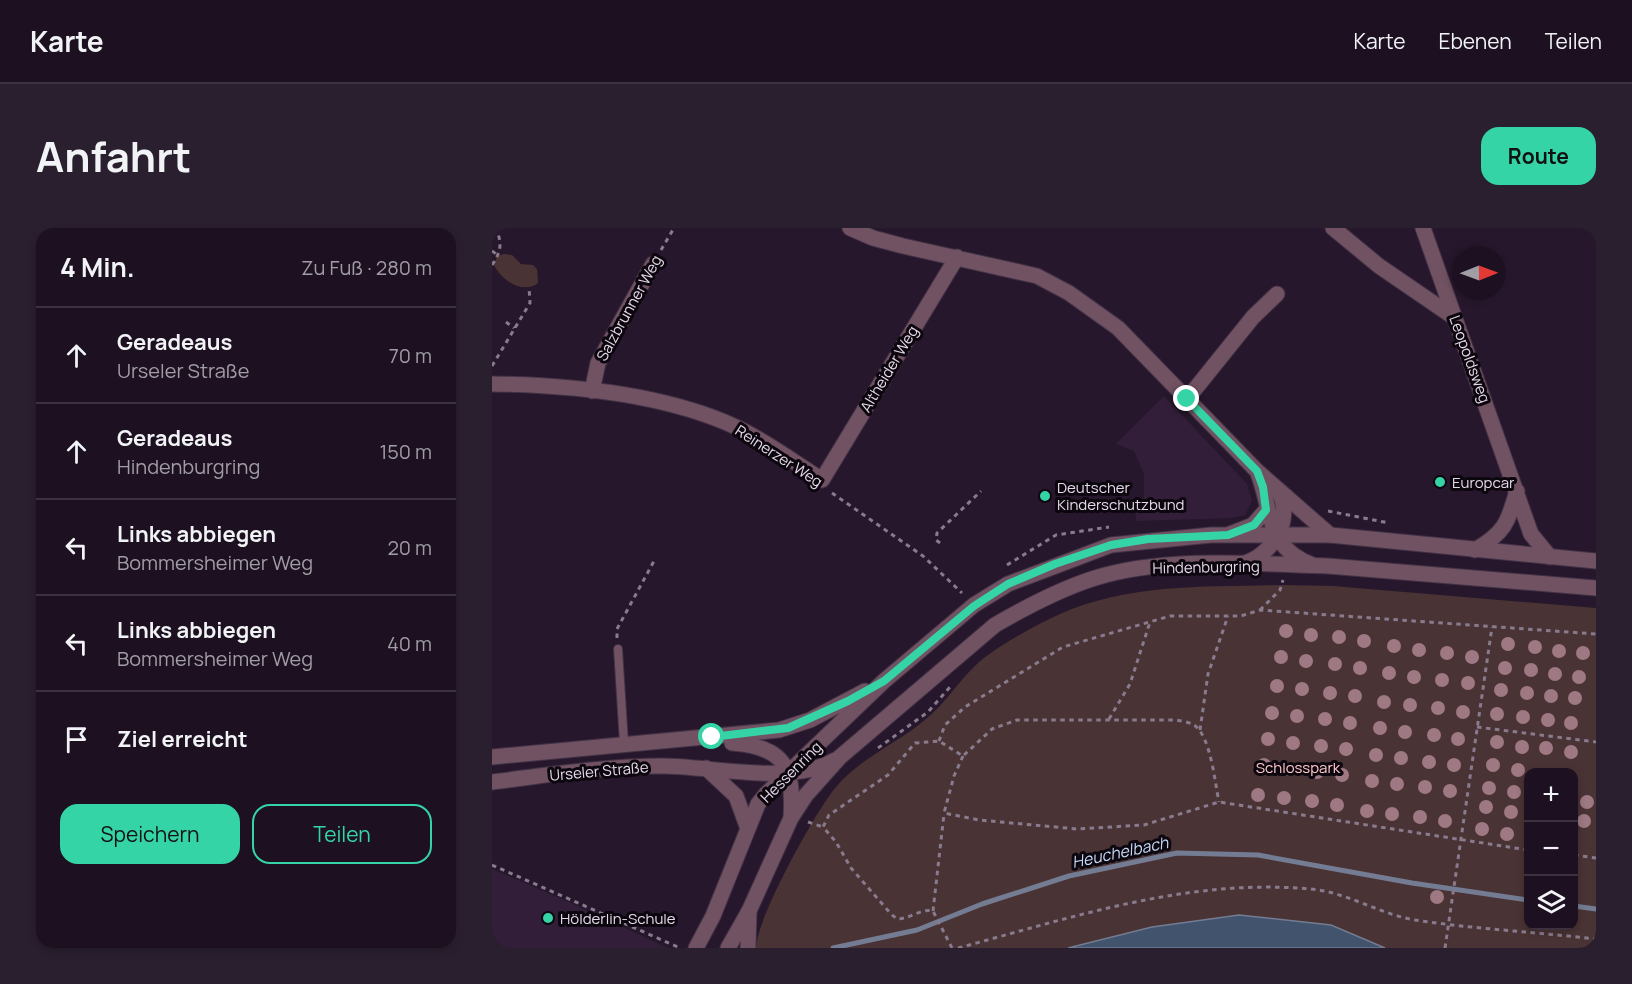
<!DOCTYPE html>
<html lang="de">
<meta charset="utf-8">
<style>
:root{--surface:#1d1121;--page:#2a1f2e;--text:#f1f3f6;--muted:#a09da5;--line:#3b313f;--accent:#35d4a7}
body{margin:0;font-family:Manrope,sans-serif;background:var(--page);color:var(--text)}
.controls{position:absolute;right:18px;bottom:18px;display:grid;overflow:hidden;border-radius:12px;box-shadow:0 3px 9px #0003}
.controls button{width:54px;height:54px;display:grid;place-items:center;padding:0;border:0;border-bottom:2px solid var(--line);background:var(--surface);color:var(--text);font:30px sans-serif}
.compass{position:absolute;left:960px;top:18px;width:54px;height:54px;border-radius:50%;background:var(--surface);box-shadow:0 3px 9px #0003;rotate:89deg}
.stop{position:absolute;width:18px;height:18px;margin:-14px;border:4px solid #35d4a7;border-radius:50%;background:#fff}
.stop.end{background:#35d4a7;border-color:#fff;box-shadow:0 2px 6px #0008}
.list{margin:0;padding:0;list-style:none}
h2{display:flex;justify-content:space-between;align-items:center;height:78px;margin:0;padding:0 24px;font-size:26px}
h2 small{font-size:20px;font-weight:400;color:var(--muted)}
.list li{display:grid;grid-template-columns:39px 1fr auto;gap:18px;align-items:center;box-sizing:border-box;height:96px;padding:0 24px;border-top:2px solid var(--line)}
.list b{display:block;font-size:22px;white-space:nowrap}
.list p{margin:0;font-size:20px;white-space:nowrap;color:var(--muted)}
.list em{font-size:20px;font-style:normal;color:var(--muted)}
.actions{display:flex;gap:12px;padding:18px 24px}
.actions a{flex:1;padding:14px 0;border:2px solid var(--accent);border-radius:18px;text-align:center;font-size:21px;color:var(--accent)}
.actions .main{background:var(--accent);color:#111}
.icon{flex:none;width:33px;height:33px;fill:none;stroke:currentColor;stroke-width:2;stroke-linecap:round;stroke-linejoin:round}
.map{position:relative;flex:none;width:1104px;height:720px;overflow:hidden;border-radius:18px}
header{display:flex;align-items:center;gap:36px;box-sizing:border-box;height:84px;padding:0 30px;background:var(--surface);border-bottom:2px solid var(--line)}
header strong{font-size:28px}
nav{display:flex;gap:33px;margin-inline-start:auto;font-size:21px}
.intro{display:flex;align-items:center;justify-content:space-between;box-sizing:border-box;height:144px;padding:0 36px}
h1{margin:0;font-size:42px}
.button{padding:15px 27px;border-radius:18px;background:var(--accent);color:#111;font-size:21px;font-weight:700}
main{display:flex;gap:36px;padding:0 36px}
aside{flex:1;background:var(--surface);border-radius:18px;box-shadow:0 3px 9px #0003}
.map>svg:first-child{display:block}
.built{fill:#321e39}
.green{fill:#4a3334;fill-rule:evenodd}
.water{fill:#42536d;stroke:#737c92;stroke-width:1.5}
.lines{fill:none;stroke-linecap:round;stroke-linejoin:round}
.stream{stroke:#737c92;stroke-width:5}
.service-casing{stroke:#423246;stroke-width:10}
.minor-casing{stroke:#423246;stroke-width:17}
.tertiary-casing{stroke:#423246;stroke-width:17}
.path{stroke:#887b8d;stroke-width:3;stroke-dasharray:4.5 4.5;stroke-linecap:butt}
.service{stroke:#715262;stroke-width:8}
.minor{stroke:#715262;stroke-width:15}
.tertiary{stroke:#715262;stroke-width:15}
.tree{fill:#9e7882}
.route{stroke:#35d4a7;stroke-width:8}
.poi-dot{fill:#35d4a7;stroke:#0c060e;stroke-width:2}
.labels{text-anchor:middle;dominant-baseline:central;stroke-width:6;stroke-linejoin:round;paint-order:stroke}
.street-label{font-size:15px;fill:#e5dae9;stroke:#0c060e}
.poi-label{font-size:15px;fill:#e5dae9;stroke:#0c060e;text-anchor:start}
.park-label{font-size:15px;fill:#ffc8c9;stroke:#0c060e}
.water-label{font-size:16px;font-style:italic;fill:#c6daf8;stroke:#0c060e}
</style>
<header>
<strong>Karte</strong>
<nav><a>Karte</a><a>Ebenen</a><a>Teilen</a></nav>
</header>
<div class="intro"><h1>Anfahrt</h1><a class="button">Route</a></div>
<main>
<aside>
<h2>4 Min.<small>Zu Fuß · 280 m</small></h2>
<ul class="list">
<li><svg class="icon" aria-label="ahead" viewBox="0 0 24 24"><path d="M12 20V5M6 11l6-6 6 6"/></svg><div><b>Geradeaus</b><p>Urseler Straße</p></div><em>70 m</em></li>
<li><svg class="icon" aria-label="ahead" viewBox="0 0 24 24"><path d="M12 20V5M6 11l6-6 6 6"/></svg><div><b>Geradeaus</b><p>Hindenburgring</p></div><em>150 m</em></li>
<li><svg class="icon" aria-label="left" viewBox="0 0 24 24"><path d="M17 20v-9H6M10 6l-5 5 5 5"/></svg><div><b>Links abbiegen</b><p>Bommersheimer Weg</p></div><em>20 m</em></li>
<li><svg class="icon" aria-label="left" viewBox="0 0 24 24"><path d="M17 20v-9H6M10 6l-5 5 5 5"/></svg><div><b>Links abbiegen</b><p>Bommersheimer Weg</p></div><em>40 m</em></li>
<li><svg class="icon" aria-label="arrive" viewBox="0 0 24 24"><path d="M6 21V4h12l-3 4 3 4H6"/></svg><div><b>Ziel erreicht</b></div></li>
</ul>
<div class="actions"><a class="main">Speichern</a><a>Teilen</a></div>
</aside>
<div class="map">
<svg width="1104" height="720" viewBox="0 0 1104 720">
<rect width="100%" height="100%" fill="#27172c"/>
<path class="built" d="M672 168 755 256 760 273 753 287 740 290 644 293V282H652V246L642 223 624 216Z
M0 641 77 674 176 720H0Z"/>
<path class="green" d="M12 26 20 27 29 36 41 37 45 41 46 55C31 67 9 52 2 37L5 28Z
M790 357 841 358 1104 380V720H264C264 692 324 582 344 559 368 530 406 515 434 491 453 476 465 455 483 438 501 420 544 397 568 386 638 355 715 359 790 357ZM1036 544H1082V698H1036Z"/>
<path class="water" d="M747 687 839 697 893 720H576L660 699Z"/>
<g class="lines">
<path class="stream" d="M1082 678 1104 681
M341 720 425 702 490 676 577 648 685 625 766 627 920 655 1036 672"/>
<g class="service-casing">
<path id="service" d="M126 421 132 515"/>
</g>
<g class="minor-casing">
<path id="minor" d="M358 0 381 10 411 18 545 48 577 65 626 100 765 243 838 307
M841 0 887 38 963 90
M931 0 1039 306 1058 329
M0 156C78 157 172 166 244 199 274 213 302 234 330 252L465 29
M100 163 106 135 161 36
M695 171 761 89 785 66
M765 243C781 282 773 320 821 337
M738 306 761 297 774 282
M983 322C1013 305 1016 294 1025 263
M750 336C779 328 802 294 787 264
M256 720 257 683"/>
</g>
<g class="tertiary-casing">
<path id="tertiary" d="M240 515C294 519 302 540 299 590
M0 529 287 502 318 492 373 463
M214 540 244 568 256 601
M0 554C56 547 113 538 170 538 220 538 298 558 343 532
M204 720 221 688 266 576 274 566 392 453 482 377 516 356 619 317 719 307H838L1104 333
M236 720 257 683 299 590 314 567 348 529 503 397C534 379 568 361 603 350 673 328 762 336 836 338L1104 360"/>
</g>
<path class="path" d="M169 22 182 0
M0 23 7 28
M0 37C9 24 11 14 3 0
M14 94 22 100
M0 138 38 75 37 59
M340 265 431 328 470 365
M836 283 897 295
M448 315 444 312 445 305 489 263
M515 337 564 307 617 299
M768 382 788 362 791 352
M125 410V401L162 333
M617 491 638 456 658 394
M985 499 1104 514
M708 502 716 446 736 388
M447 513 453 497 473 479 571 419 678 388H749L768 382 1104 406
M386 520 436 484 458 459
M471 528 462 548 452 585 487 592 585 601 652 597 727 574 1036 622
M316 594 331 599
M1082 627 1104 630
M0 637 188 720
M441 683 452 586
M460 720 441 683C429 680 418 691 405 691L399 686 359 640 344 614 331 599 337 587 396 547 423 515 447 513 471 528 500 501 525 492H684C690 493 697 494 702 497 719 508 723 556 727 574
M466 720C582 689 696 650 818 661 855 664 887 686 923 692 982 701 1044 704 1104 711
M953 720 1000 399"/>
<use href="#service" class="service"/>
<use href="#minor" class="minor"/>
<use href="#tertiary" class="tertiary"/>
</g>
<g class="tree">
<circle cx="794" cy="403" r="7"/>
<circle cx="819" cy="407" r="7"/>
<circle cx="847" cy="409" r="7"/>
<circle cx="872" cy="413" r="7"/>
<circle cx="1016" cy="416" r="7"/>
<circle cx="902" cy="418" r="7"/>
<circle cx="1043" cy="419" r="7"/>
<circle cx="927" cy="422" r="7"/>
<circle cx="1067" cy="423" r="7"/>
<circle cx="955" cy="425" r="7"/>
<circle cx="1091" cy="425" r="7"/>
<circle cx="789" cy="429" r="7"/>
<circle cx="980" cy="429" r="7"/>
<circle cx="814" cy="433" r="7"/>
<circle cx="843" cy="436" r="7"/>
<circle cx="868" cy="440" r="7"/>
<circle cx="1013" cy="440" r="7"/>
<circle cx="1039" cy="442" r="7"/>
<circle cx="897" cy="445" r="7"/>
<circle cx="1063" cy="446" r="7"/>
<circle cx="922" cy="449" r="7"/>
<circle cx="1087" cy="449" r="7"/>
<circle cx="950" cy="452" r="7"/>
<circle cx="976" cy="455" r="7"/>
<circle cx="785" cy="458" r="7"/>
<circle cx="810" cy="461" r="7"/>
<circle cx="1009" cy="462" r="7"/>
<circle cx="838" cy="465" r="7"/>
<circle cx="1035" cy="465" r="7"/>
<circle cx="863" cy="468" r="7"/>
<circle cx="1059" cy="468" r="7"/>
<circle cx="1083" cy="470" r="7"/>
<circle cx="892" cy="474" r="7"/>
<circle cx="918" cy="477" r="7"/>
<circle cx="946" cy="480" r="7"/>
<circle cx="971" cy="484" r="7"/>
<circle cx="780" cy="485" r="7"/>
<circle cx="1005" cy="486" r="7"/>
<circle cx="805" cy="488" r="7"/>
<circle cx="1031" cy="489" r="7"/>
<circle cx="833" cy="491" r="7"/>
<circle cx="1056" cy="492" r="7"/>
<circle cx="858" cy="495" r="7"/>
<circle cx="1079" cy="495" r="7"/>
<circle cx="888" cy="500" r="7"/>
<circle cx="913" cy="504" r="7"/>
<circle cx="942" cy="507" r="7"/>
<circle cx="776" cy="511" r="7"/>
<circle cx="966" cy="511" r="7"/>
<circle cx="1005" cy="514" r="7"/>
<circle cx="801" cy="515" r="7"/>
<circle cx="829" cy="518" r="7"/>
<circle cx="1030" cy="519" r="7"/>
<circle cx="1054" cy="520" r="7"/>
<circle cx="854" cy="521" r="7"/>
<circle cx="1079" cy="524" r="7"/>
<circle cx="884" cy="527" r="7"/>
<circle cx="909" cy="530" r="7"/>
<circle cx="937" cy="534" r="7"/>
<circle cx="772" cy="537" r="7"/>
<circle cx="962" cy="537" r="7"/>
<circle cx="1001" cy="537" r="7"/>
<circle cx="796" cy="541" r="7"/>
<circle cx="1026" cy="542" r="7"/>
<circle cx="825" cy="544" r="7"/>
<circle cx="850" cy="547" r="7"/>
<circle cx="880" cy="553" r="7"/>
<circle cx="905" cy="556" r="7"/>
<circle cx="933" cy="559" r="7"/>
<circle cx="997" cy="560" r="7"/>
<circle cx="958" cy="563" r="7"/>
<circle cx="1022" cy="564" r="7"/>
<circle cx="766" cy="567" r="7"/>
<circle cx="792" cy="570" r="7"/>
<circle cx="820" cy="573" r="7"/>
<circle cx="1095" cy="574" r="7"/>
<circle cx="845" cy="577" r="7"/>
<circle cx="994" cy="579" r="7"/>
<circle cx="875" cy="583" r="7"/>
<circle cx="1019" cy="584" r="7"/>
<circle cx="900" cy="586" r="7"/>
<circle cx="928" cy="589" r="7"/>
<circle cx="953" cy="593" r="7"/>
<circle cx="1092" cy="593" r="7"/>
<circle cx="990" cy="601" r="7"/>
<circle cx="1015" cy="606" r="7"/>
<circle cx="945" cy="669" r="7"/>
</g>
<g class="lines">
<path class="route" d="M220 509 296 500 356 473 392 453 482 378 516 356 563 336 619 317 656 311 736 307 762 297 774 282 771 259 765 243 695 171"/>
</g>
<g class="poi-dot">
<circle cx="948" cy="254" r="6"/>
<circle cx="553" cy="268" r="6"/>
<circle cx="56" cy="690" r="6"/>
</g>
<g class="labels">
<g class="street-label">
<text transform="translate(137 80) rotate(-61)">Salzbrunner Weg</text>
<text transform="translate(978 131) rotate(70)">Leopoldsweg</text>
<text transform="translate(397 141) rotate(-59)">Altheider Weg</text>
<text transform="translate(287 228) rotate(33)">Reinerzer Weg</text>
<text transform="translate(714 339) rotate(-1)">Hindenburgring</text>
<text transform="translate(107 543) rotate(-5)">Urseler Straße</text>
<text transform="translate(299 544) rotate(-45)">Hessenring</text>
</g>
<g class="poi-label">
<text x="960" y="254">Europcar</text>
<text x="565" y="259">Deutscher<tspan x="565" dy="17">Kinderschutzbund</tspan></text>
<text x="68" y="690">Hölderlin-Schule</text>
</g>
<g class="park-label">
<text x="806" y="539">Schlosspark</text>
</g>
<g class="water-label">
<text transform="translate(628 624) rotate(-12)">Heuchelbach</text>
</g>
</g>
</svg>
<div class="controls">
<button>+</button>
<button>−</button>
<button><svg class="icon" aria-label="layers" viewBox="0 0 24 24"><path d="M12 4l9 5-9 5-9-5zM3 14l9 5 9-5"/></svg></button>
</div>
<svg class="compass" viewBox="-18 -18 36 36"><path d="M0-13l5 13h-10z" fill="#e53935"/><path d="M0 13l5-13h-10z" fill="#a09da5"/></svg>
<div class="stop" style="left:220px;top:509px"></div>
<div class="stop end" style="left:695px;top:171px"></div>
</div>
</main>
